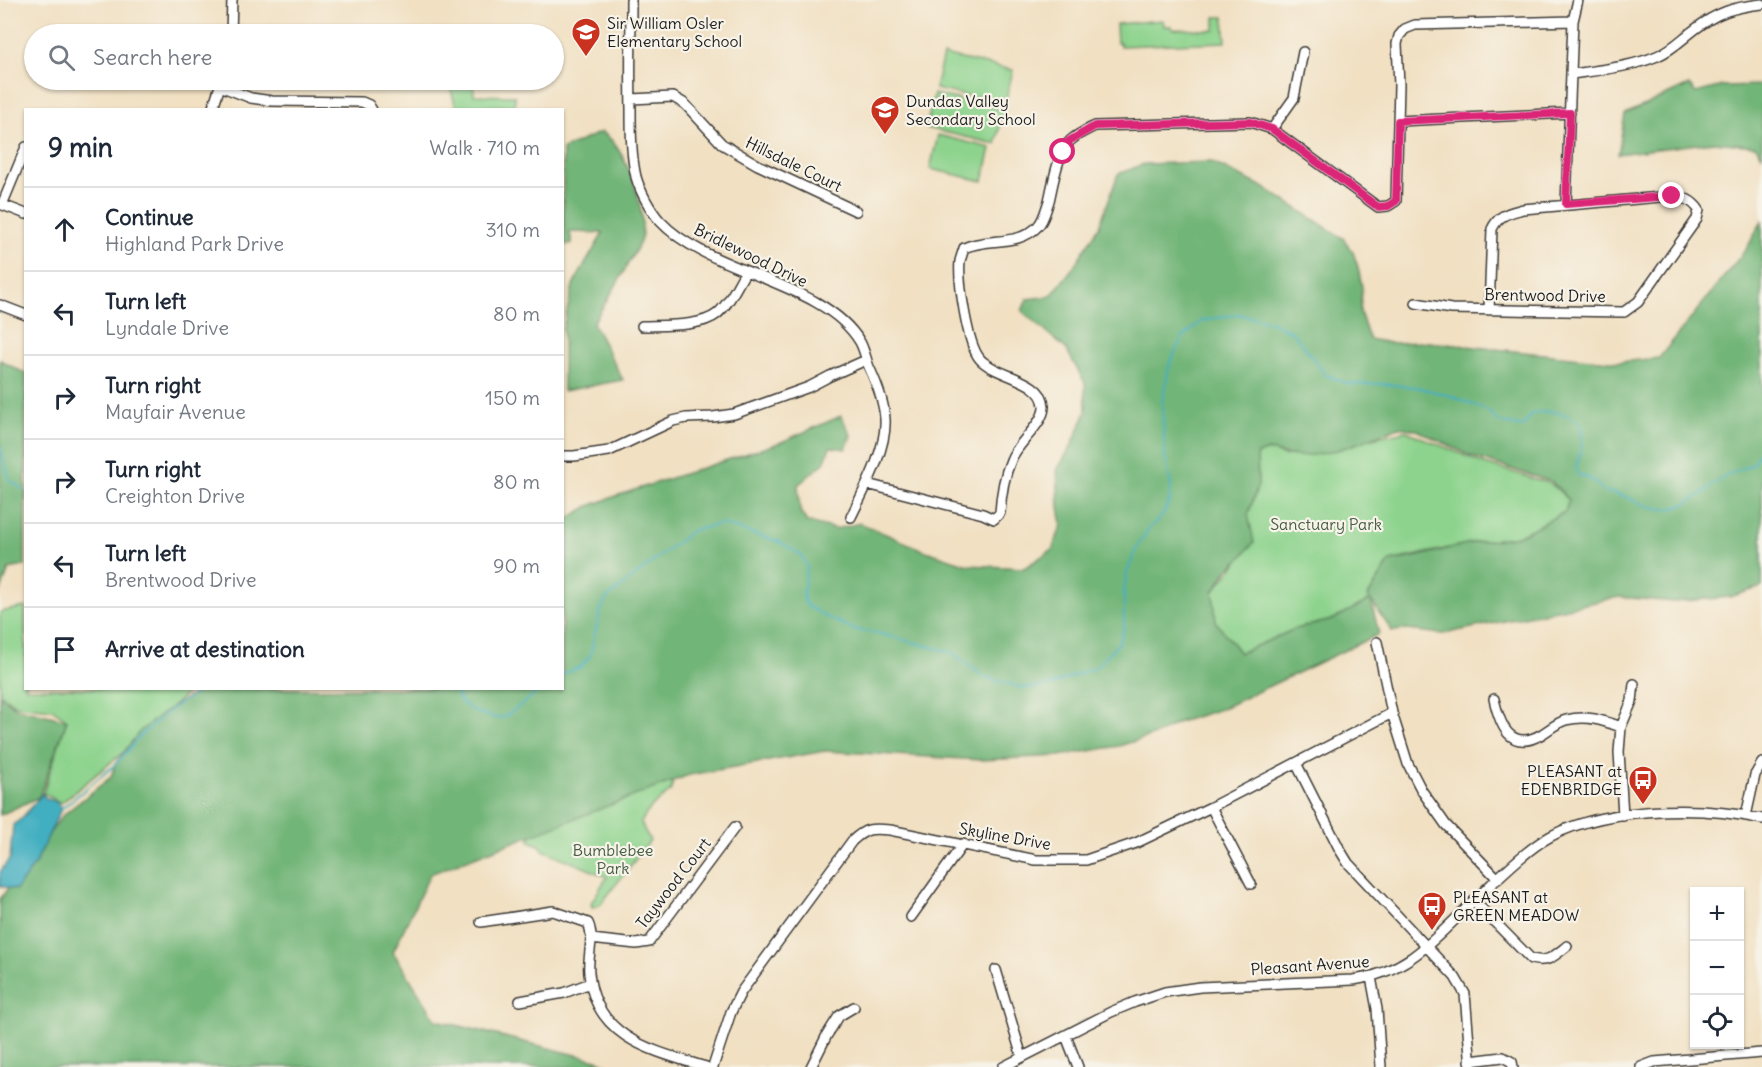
<!DOCTYPE html>
<meta charset="utf-8">
<style>
:root{--surface:#fff;--page:#f6f6f7;--text:#1f2937;--muted:#747a83;--line:#e0e1e3}
body{margin:0;font-family:Delius,sans-serif;background:var(--page);color:var(--text)}
.controls{position:absolute;right:18px;bottom:18px;display:grid;overflow:hidden;border-radius:0px;box-shadow:0 2px 4px #0004}
.controls button{width:54px;height:54px;display:grid;place-items:center;padding:0;border:0;border-bottom:2px solid var(--line);background:var(--surface);color:var(--text);font:30px sans-serif}
.stop{position:absolute;width:18px;height:18px;margin:-14px;border:4px solid #db2777;border-radius:50%;background:#fff}
.stop.end{background:#db2777;border-color:#fff;box-shadow:0 2px 6px #0008}
.list{margin:0;padding:0;list-style:none}
h2{display:flex;justify-content:space-between;align-items:center;height:78px;margin:0;padding:0 24px;font-size:26px}
h2 small{font-size:20px;font-weight:400;color:var(--muted)}
.list li{display:grid;grid-template-columns:39px 1fr auto;gap:18px;align-items:center;box-sizing:border-box;height:84px;padding:0 24px;border-top:2px solid var(--line)}
.list b{display:block;font-size:22px;white-space:nowrap}
.list p{margin:0;font-size:20px;white-space:nowrap;color:var(--muted)}
.list em{font-size:20px;font-style:normal;color:var(--muted)}
.icon{flex:none;width:33px;height:33px;fill:none;stroke:currentColor;stroke-width:2;stroke-linecap:round;stroke-linejoin:round}
.map{position:relative;flex:none;width:1762px;height:1067px;overflow:hidden}
.search{position:absolute;background:var(--surface);box-shadow:0 2px 4px #0004;left:24px;top:24px;width:540px;height:66px;display:flex;align-items:center;gap:15px;box-sizing:border-box;padding:0 21px;border-radius:33px;color:var(--muted);font-size:22px}
.panel{position:absolute;background:var(--surface);box-shadow:0 2px 4px #0004;left:24px;top:108px;width:540px;height:582px;border-radius:0px}
.map>svg:first-child{display:block}
.green{fill:#8dd38d;stroke:#547854;stroke-width:1.5}
.forest{fill:#72b578;stroke:#47684a;stroke-width:1.5;fill-rule:evenodd}
.water{fill:#43afc1;stroke:#30666e;stroke-width:1.5}
.lines{fill:none;stroke-linecap:round;stroke-linejoin:round}
.stream{stroke:#43afc1;stroke-width:2}
.minor-casing{stroke:#3c3935;stroke-width:12}
.minor{stroke:#fff;stroke-width:9}
.route{stroke:#db2777;stroke-width:8}
.labels{text-anchor:middle;dominant-baseline:central;stroke-width:4.5;stroke-linejoin:round;paint-order:stroke}
.poi-label{font-size:16px;fill:#1c1c1c;stroke:#f7f3e8;text-anchor:start}
.street-label{font-size:16px;fill:#1c1c1c;stroke:#f7f3e8}
.park-label{font-size:16px;fill:#445c44;stroke:#f7f3e8}
</style>
<div class="map">
<svg width="1762" height="1067" viewBox="0 0 1762 1067">
<rect width="100%" height="100%" fill="#f7f3e8"/>
<filter id="ink" filterUnits="userSpaceOnUse"><feTurbulence type="fractalNoise" baseFrequency=".0167" numOctaves="2"/><feDisplacementMap in="SourceGraphic" scale="12" xChannelSelector="R" yChannelSelector="G"/><feConvolveMatrix kernelMatrix="1 2 1 2 8 2 1 2 1" color-interpolation-filters="sRGB"/></filter>
<filter id="wash" filterUnits="userSpaceOnUse"><feTurbulence type="fractalNoise" baseFrequency=".008" numOctaves="4" result="noise"/><feDisplacementMap in="SourceGraphic" scale="24" xChannelSelector="R" yChannelSelector="G"/><feGaussianBlur stdDeviation="1.35" result="paint"/><feColorMatrix in="noise" values="0 0 0 0 0 0 0 0 0 0 0 0 0 0 0 0 0 1.4 0 .05"/><feComposite in="paint" operator="in"/></filter>
<g filter="url(#wash)">
<rect width="100%" height="100%" fill="#f1e0c2"/>
<path class="green" d="M1215 17H1224L1226 42 1120 46V43H1117L1116 24 1163 20 1164 26H1172V29L1215 30Z
M943 55 1013 70 1005 104 935 89Z
M448 80H473L474 95 515 96V106L456 107Z
M934 94 1004 109 996 144 926 128Z
M938 135 991 148 983 181 930 169Z
M1406 431 1485 464 1551 484 1569 500 1565 512 1518 536 1476 542 1390 561 1368 596 1370 600 1332 620 1295 629 1240 653 1216 622 1213 592 1253 542 1248 515 1258 485 1257 454 1268 450 1284 456Z
M25 607 26 688 191 689 126 750 61 803 43 793 67 720 52 709 15 705 0 693V612Z
M673 781 671 791C659 800 647 809 641 823L650 841 600 905 592 907 591 903 607 877 543 850 541 846 530 841 531 834Z"/>
<path class="forest" d="M1689 85 1696 93 1722 86 1762 85V155L1756 146 1714 142 1618 154 1625 114Z
M601 132C626 144 648 214 641 239 639 246 634 253 630 260 619 282 606 302 593 323L623 380 563 391V328L573 285 603 233 570 232 572 244 563 245V149Z
M1211 162 1263 187 1343 238 1353 252 1358 267 1362 287 1360 312 1369 339 1390 343 1428 342 1619 362 1659 358 1747 248 1762 221V587L1730 597 1674 602 1619 597 1443 634 1407 630 1392 631 1371 601 1379 634 1221 709 1179 722 1158 734 1119 746 1059 756 982 760 825 751 689 775 430 874 393 952 436 1020 601 1061 609 1067H0V899L63 815 111 777 115 764 139 732 164 712 201 689 562 688V524L567 519 589 506 616 496 779 443 841 416 851 435 846 449 830 447 824 463 798 485 800 511 807 522 836 529 860 523 923 550 968 565 1024 568 1052 550 1062 525 1059 507 1057 470 1071 447 1086 412 1085 383 1066 349 1022 311 1027 299 1051 296 1072 269 1099 227 1118 174 1144 164ZM1399 427 1417 430 1471 456 1552 482 1569 500 1565 512 1518 536 1466 544 1415 557 1390 561 1368 596 1370 600 1332 620 1295 629 1240 653 1216 622 1213 592 1227 570 1240 559 1254 542 1248 515 1258 485 1257 454 1268 450C1312 467 1357 443 1399 427Z
M0 360 26 374 25 566 9 569 0 593Z
M0 695 17 708 67 720 39 797 0 815Z"/>
<path class="water" d="M43 793 45 798 57 802 61 809 35 864 16 890 0 886V872L10 858 13 825 21 819Z"/>
<g class="lines">
<path class="stream" d="M0 446 9 480 26 491
M562 674 581 667 590 656 600 612 607 598 693 530 722 524 780 542 801 555 807 567 803 595 806 605 824 616 855 630 877 633 951 652 984 677 1024 688 1049 686 1096 667 1119 643 1124 628V591L1126 576 1136 549 1149 528 1163 515 1169 501 1171 486 1165 456 1162 402 1170 362 1182 338 1202 321 1238 314 1272 322 1293 333 1326 375 1349 384H1382L1416 387 1451 396 1488 411 1499 422 1523 427 1531 414C1548 409 1568 412 1581 424L1582 446 1576 468 1578 475 1590 478 1605 492C1626 492 1643 510 1667 509 1690 508 1705 489 1723 478 1732 472 1743 469 1753 464L1762 447
M453 688 461 702 475 712 496 718 505 717 543 688
M61 809 116 764 141 735 173 708 204 688"/>
</g>
</g>
<g filter="url(#ink)">
<g class="lines">
<g class="minor-casing">
<path id="minor" d="M631 0C631 36 630 73 631 109 631 131 631 155 636 177 640 191 650 210 660 221 709 274 824 281 860 342 864 349 866 359 869 367 877 384 884 401 885 419 887 449 864 490 851 517
M231 34 232 0
M1572 74C1600 70 1631 67 1657 56 1672 50 1682 39 1694 30 1717 12 1734 7 1762 4
M220 86 251 98 272 101 362 102 369 105 372 110
M631 99 673 97 685 104 722 144 758 165 856 211
M212 110 222 80
M1398 121 1570 113
M1272 129 1294 98 1303 52
M0 204 26 214
M2 205 26 147
M1566 205 1573 21 1578 0
M1416 303 1451 309 1624 312 1638 302 1697 219 1699 210C1692 200 1684 197 1672 196L1523 209C1509 213 1499 214 1492 229L1489 310
M0 305 26 315
M642 326C663 325 701 327 717 314 730 303 737 285 746 271
M562 456H574L609 451 673 421 686 418 713 417 734 414 809 387 830 376 866 360
M867 484 983 514 994 519 1000 513C1001 496 1004 476 1011 460 1017 443 1045 423 1044 406 1043 379 996 377 980 359 967 344 958 281 960 261 961 257 963 252 964 248 987 237 1019 247 1038 226 1044 220 1046 209 1049 201 1053 184 1058 151 1071 140 1078 134 1087 130 1095 126L1250 122 1272 129 1378 207 1388 206 1396 201 1399 85 1397 44 1399 36 1405 29 1415 25 1573 21
M1377 642 1392 713 1408 764 1422 791 1446 825 1498 879
M1494 699C1500 725 1510 753 1542 734 1550 729 1558 722 1566 720 1587 715 1602 720 1621 727
M1296 763 1340 850 1348 863 1455 977 1465 994 1471 1067
M1211 807 1251 884
M1623 815 1619 752 1621 727 1632 701 1634 684
M1746 816 1755 775 1762 763
M1474 901 1531 959C1548 963 1553 957 1567 946
M911 917 963 844
M481 922 553 911 588 923C595 938 587 956 589 973 595 1039 654 1051 706 1067
M591 939 636 944 649 942 735 827
M996 970 1022 1057
M1371 977 1377 1009 1381 1067
M520 1001 564 993 590 983
M1066 1036 1078 1067
M1470 1061 1503 1057 1512 1062 1513 1067
M713 1067 731 1012 741 992 852 841C866 828 871 828 890 830L1036 860H1086L1136 843 1211 807 1392 713
M811 1067 827 1035 839 1016 854 1007
M1003 1067 1111 1012 1135 1002 1165 992 1200 987 1353 980C1410 972 1436 937 1476 899 1496 880 1517 858 1541 842 1596 806 1699 805 1762 819
M1641 1067 1654 1062 1762 1053"/>
</g>
<use href="#minor" class="minor"/>
</g>
</g>
<g class="lines" filter="url(#ink)">
<path class="route" d="M1063 152 1069 141 1095 126 1250 122 1272 129 1378 207 1388 206 1396 201 1398 121 1570 113 1566 204 1672 196"/>
</g>
<defs>
<g id="school-pin" transform="scale(1.5)"><path d="M0 17L-7.5 6A9.5 9.5 0 1 1 7.5 6Z" fill="#c8321e" stroke="#f7f3e8"/><path d="M0-5L7-2L0 1L-7-2ZM-4 1L0 2.5L4 1V4Q0 6-4 4Z" fill="#fff"/></g>
<g id="bus-pin" transform="scale(1.5)"><path d="M0 17L-7.5 6A9.5 9.5 0 1 1 7.5 6Z" fill="#c8321e" stroke="#f7f3e8"/><path d="M-5-6H5V4H4V6H2V4H-2V6H-4V4H-5ZM-3.5-4V0h7V-4ZM-3.5 1.2v1.5H-2V1.2ZM2 1.2v1.5H3.5V1.2Z" fill="#fff"/></g>
</defs>
<g fill-rule="evenodd">
<use href="#school-pin" x="586" y="32"/>
<use href="#school-pin" x="885" y="110"/>
<use href="#bus-pin" x="1643" y="780"/>
<use href="#bus-pin" x="1432" y="906"/>
</g>
<g class="labels">
<g class="poi-label">
<text x="607" y="23">Sir William Osler<tspan x="607" dy="18">Elementary School</tspan></text>
<text x="906" y="101">Dundas Valley<tspan x="906" dy="18">Secondary School</tspan></text>
<text x="1622" y="771" text-anchor="end">PLEASANT at<tspan x="1622" dy="18">EDENBRIDGE</tspan></text>
<text x="1453" y="897">PLEASANT at<tspan x="1453" dy="18">GREEN MEADOW</tspan></text>
</g>
<g class="street-label">
<text transform="translate(794 164) rotate(26)">Hillsdale Court</text>
<text transform="translate(751 255) rotate(26)">Bridlewood Drive</text>
<text transform="translate(1545 295) rotate(1)">Brentwood Drive</text>
<text transform="translate(1005 836) rotate(10)">Skyline Drive</text>
<text transform="translate(673 883) rotate(-52)">Taywood Court</text>
<text transform="translate(1310 965) rotate(-4)">Pleasant Avenue</text>
</g>
<g class="park-label">
<text x="1326" y="524">Sanctuary Park</text>
<text x="613" y="850">Bumblebee<tspan x="613" dy="18">Park</tspan></text>
</g>
</g>
</svg>
<div class="controls">
<button>+</button>
<button>−</button>
<button><svg class="icon" aria-label="locate" viewBox="0 0 24 24"><circle cx="12" cy="12" r="6"/><path d="M12 2v4M12 18v4M2 12h4M18 12h4"/></svg></button>
</div>
<div class="stop" style="left:1063px;top:152px"></div>
<div class="stop end" style="left:1672px;top:196px"></div>
<div class="search"><svg class="icon" aria-label="search" viewBox="0 0 24 24"><circle cx="10" cy="10" r="6"/><path d="M15 15l6 6"/></svg>Search here</div>
<section class="panel">
<h2>9 min<small>Walk · 710 m</small></h2>
<ul class="list">
<li><svg class="icon" aria-label="ahead" viewBox="0 0 24 24"><path d="M12 20V5M6 11l6-6 6 6"/></svg><div><b>Continue</b><p>Highland Park Drive</p></div><em>310 m</em></li>
<li><svg class="icon" aria-label="left" viewBox="0 0 24 24"><path d="M17 20v-9H6M10 6l-5 5 5 5"/></svg><div><b>Turn left</b><p>Lyndale Drive</p></div><em>80 m</em></li>
<li><svg class="icon" aria-label="right" viewBox="0 0 24 24"><path d="M7 20v-9h11M14 6l5 5-5 5"/></svg><div><b>Turn right</b><p>Mayfair Avenue</p></div><em>150 m</em></li>
<li><svg class="icon" aria-label="right" viewBox="0 0 24 24"><path d="M7 20v-9h11M14 6l5 5-5 5"/></svg><div><b>Turn right</b><p>Creighton Drive</p></div><em>80 m</em></li>
<li><svg class="icon" aria-label="left" viewBox="0 0 24 24"><path d="M17 20v-9H6M10 6l-5 5 5 5"/></svg><div><b>Turn left</b><p>Brentwood Drive</p></div><em>90 m</em></li>
<li><svg class="icon" aria-label="arrive" viewBox="0 0 24 24"><path d="M6 21V4h12l-3 4 3 4H6"/></svg><div><b>Arrive at destination</b></div></li>
</ul>
</section>
</div>
